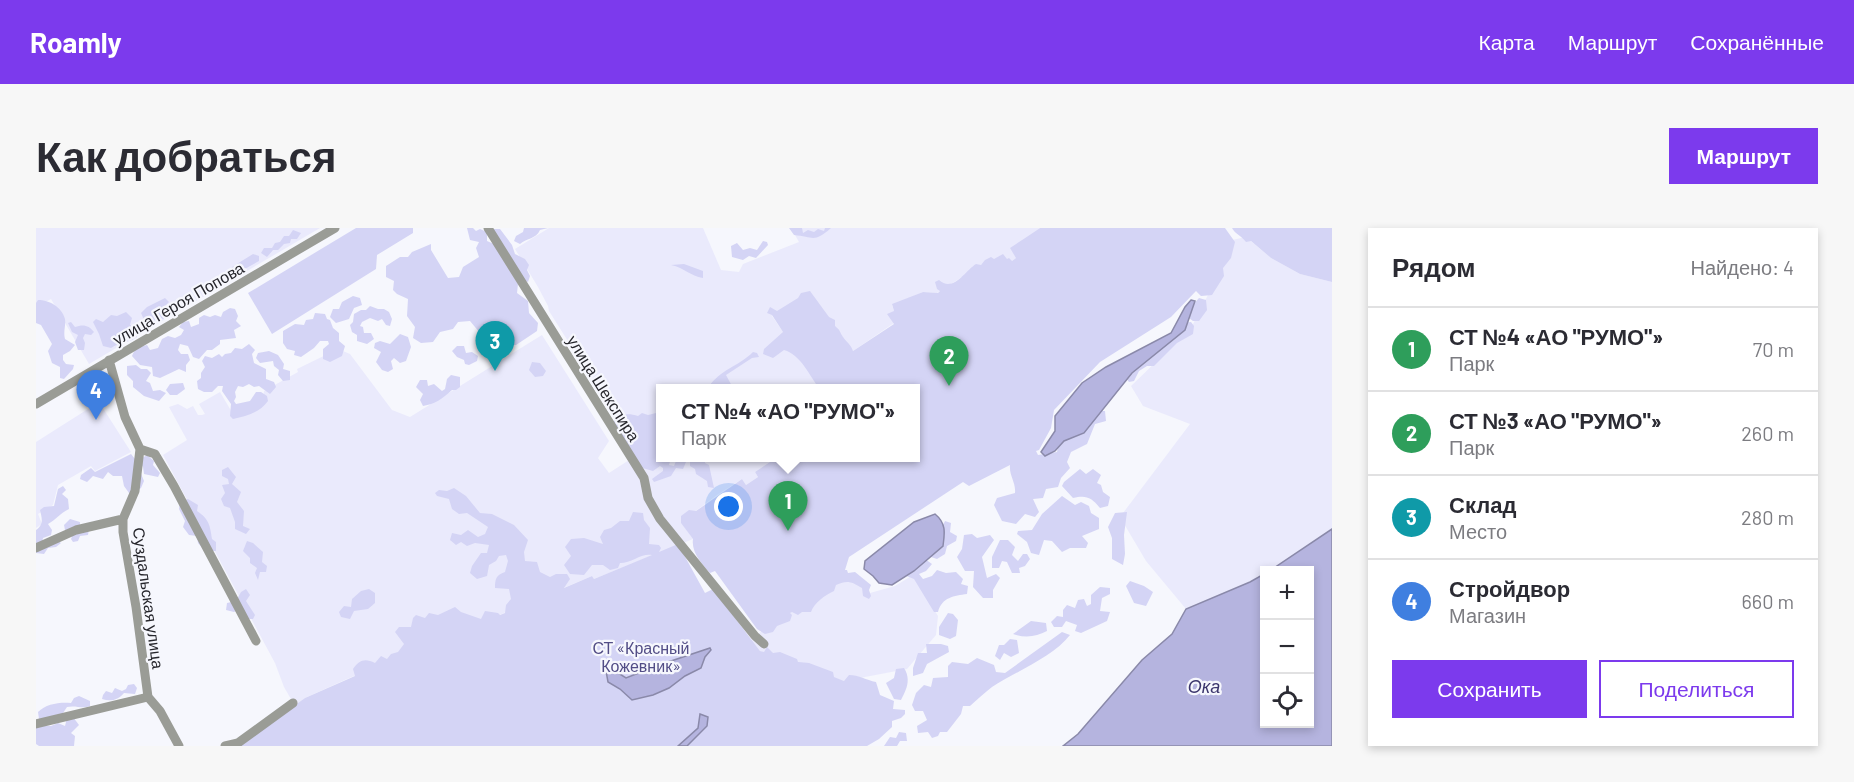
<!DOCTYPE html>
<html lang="ru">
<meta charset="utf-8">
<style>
:root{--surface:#fff;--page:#f7f7f7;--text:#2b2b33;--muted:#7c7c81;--line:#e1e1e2;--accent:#7c3aed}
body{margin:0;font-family:Barlow,sans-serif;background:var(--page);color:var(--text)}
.controls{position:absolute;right:18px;bottom:18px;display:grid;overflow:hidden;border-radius:0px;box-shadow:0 3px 9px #0003}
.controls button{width:54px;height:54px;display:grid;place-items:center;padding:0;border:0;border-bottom:2px solid var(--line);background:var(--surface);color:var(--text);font:30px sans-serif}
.you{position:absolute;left:693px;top:279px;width:21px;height:21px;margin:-15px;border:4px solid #fff;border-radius:50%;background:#1a73e8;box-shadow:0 0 0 9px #1a73e833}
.badge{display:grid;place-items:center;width:39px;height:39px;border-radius:50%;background:var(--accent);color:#fff;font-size:20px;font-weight:700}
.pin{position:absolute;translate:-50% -50px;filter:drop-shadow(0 2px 3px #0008)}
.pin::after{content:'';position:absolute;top:32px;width:21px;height:18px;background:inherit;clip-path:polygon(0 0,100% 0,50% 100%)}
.popup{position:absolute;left:620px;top:156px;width:264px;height:78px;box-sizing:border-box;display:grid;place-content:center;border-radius:0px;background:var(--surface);filter:drop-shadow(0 2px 4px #0005);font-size:20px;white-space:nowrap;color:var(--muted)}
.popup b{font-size:22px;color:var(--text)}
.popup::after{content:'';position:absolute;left:50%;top:100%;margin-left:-12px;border:12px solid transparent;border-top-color:var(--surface)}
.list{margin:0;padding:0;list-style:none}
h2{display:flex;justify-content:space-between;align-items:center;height:78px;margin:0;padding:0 24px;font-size:26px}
h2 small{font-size:20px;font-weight:400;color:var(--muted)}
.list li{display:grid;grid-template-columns:39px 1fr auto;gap:18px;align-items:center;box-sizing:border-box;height:84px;padding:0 24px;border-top:2px solid var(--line)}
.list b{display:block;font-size:22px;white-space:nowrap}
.list p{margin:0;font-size:20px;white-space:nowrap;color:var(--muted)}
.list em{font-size:20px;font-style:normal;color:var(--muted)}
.actions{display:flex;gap:12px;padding:18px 24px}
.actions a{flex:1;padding:14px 0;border:2px solid var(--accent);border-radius:0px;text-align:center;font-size:21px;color:var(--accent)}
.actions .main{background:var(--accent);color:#fff}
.icon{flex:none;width:33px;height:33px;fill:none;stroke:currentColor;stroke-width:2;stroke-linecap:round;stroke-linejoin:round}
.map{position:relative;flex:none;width:1296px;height:518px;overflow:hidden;border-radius:0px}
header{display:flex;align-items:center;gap:36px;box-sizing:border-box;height:84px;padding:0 30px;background:var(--accent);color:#fff}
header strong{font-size:28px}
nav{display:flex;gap:33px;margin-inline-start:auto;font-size:21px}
.intro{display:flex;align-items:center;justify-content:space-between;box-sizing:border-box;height:144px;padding:0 36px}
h1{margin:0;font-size:42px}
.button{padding:15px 27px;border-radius:0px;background:var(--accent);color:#fff;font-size:21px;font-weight:700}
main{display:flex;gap:36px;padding:0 36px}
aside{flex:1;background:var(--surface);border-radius:0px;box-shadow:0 3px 9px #0003}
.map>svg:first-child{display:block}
.built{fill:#eaeafc}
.green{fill:#d4d4f5}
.water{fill:#b5b4df;stroke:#8a89a9;stroke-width:1.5}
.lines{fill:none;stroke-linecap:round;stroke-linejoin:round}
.minor{stroke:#9a9c96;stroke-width:9}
.labels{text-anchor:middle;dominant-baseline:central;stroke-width:4.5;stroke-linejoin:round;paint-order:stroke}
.street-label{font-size:16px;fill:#26262c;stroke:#f6f7fd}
.park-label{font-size:16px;fill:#524d86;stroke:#f6f7fd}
.water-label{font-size:18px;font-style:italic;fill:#3c366d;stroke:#f6f7fd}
</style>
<header>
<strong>Roamly</strong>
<nav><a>Карта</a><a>Маршрут</a><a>Сохранённые</a></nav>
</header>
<div class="intro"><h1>Как добраться</h1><a class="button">Маршрут</a></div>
<main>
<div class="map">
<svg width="1296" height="518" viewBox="0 0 1296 518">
<rect width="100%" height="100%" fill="#f6f7fd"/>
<path class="built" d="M0 0H284L53 136 15 71 0 79Z
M513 0H667L685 42 703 44 707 36 763 14 755 0H1004L986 12 980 30 976 33 957 32 948 35 901 65 887 64 856 77 858 83V95L817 123 772 64 736 88 786 160H624V230H740L719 244 722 249 710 257 706 251 681 267 645 294 657 311 558 351 556 348 311 451 269 470 259 478 248 459 239 435 127 227 151 212 133 179 142 176 151 181 157 178 162 187H166L169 186 163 176 184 164 197 186 227 170 228 163 262 144 261 141 302 121 314 126 356 182 374 189 506 107 573 213 562 230 573 245 604 225 581 191 513 83 512 78 502 59 479 21Z
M1210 9 1235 30 1264 46 1296 54V301L1246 336 1235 342 1228 343V346L1214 354 1150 381 1110 333 1084 289 1154 196 1107 178 1095 158 1155 100 1189 34 1196 12Z
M63 174 95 224 59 243 55 238 22 257 17 277 2 286 6 296 0 300V214Z
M816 347 834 365 859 358 877 347 902 388 900 407 871 441 808 453 724 423 715 412 726 403 807 350Z"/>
<path class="green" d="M320 0H377V5L341 27 340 41 236 106 212 65Z
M431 0H437L440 3 444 1 451 4V13L458 16 482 56 481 65 492 73 493 85 502 95 501 103 480 117H475L471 112 460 114 456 106 444 105 434 93 422 94 417 101 404 104 397 114 385 115 377 110 379 99 371 88 372 71 361 66 357 62 358 53 350 49V38L364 29H372L376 24 395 16V22L412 50 423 49 427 39 443 29 440 20 443 14 434 12Z
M488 0H512L504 2C500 11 491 10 484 16L478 13 480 8 487 4Z
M753 0H766L767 5 772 2 778 4 782 1 788 3 789 0H795C778 15 778 9 758 7Z
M1004 0H1189L1199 14 1195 30 1187 40 1188 48 1176 67 1165 68 1160 63 1135 89 1064 134 1018 182 1015 200 1003 222 1000 223 1002 227 1021 224 1023 214 1061 183H1069L1070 193 1059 196 1051 216 1035 224 1031 234 1034 240 1025 250 1022 259 1010 261 1007 270 997 271 1003 284 999 289 989 286 980 296 966 293 958 277 961 270 979 265C980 254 973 248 974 237L933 258 927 254 813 329 809 342H811L812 345 819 344 835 357 833 362 835 368 833 371 827 368 826 360C815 353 811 352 800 357L798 363C789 367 778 375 775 384H766L762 387 756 384 754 385 756 387 754 393 741 398 737 404 729 406 721 401 679 343 674 345C666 336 655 324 657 311L645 295V288L653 282 660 283 706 251 710 257 722 249 719 244 740 230H879V160H783C773 147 765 127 748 122L737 130 727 126 728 121 747 104 736 87 731 85 734 79 741 83 762 70 765 65 774 63 793 89 799 92V98C805 103 803 103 807 109 811 115 814 115 817 123L858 96 851 86 858 83 856 76 887 64 902 65 904 63 901 61 899 54 903 52C917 65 929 43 940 36L945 37 949 32 955 29 958 31 967 26 971 31 973 30 976 33 980 30 974 20Z
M1196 0H1296V54L1264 46 1235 30 1215 13 1210 14C1206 8 1199 6 1196 0Z
M455 1H464L476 17 479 26 489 31 493 37 491 42 494 48 492 54 486 51V46L478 42Z
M257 2 265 5 261 11H255L254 15 248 16 242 22H237L231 29 225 25 228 20H236L239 15 244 14 248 8H253Z
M727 13 731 14 732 17 720 30 713 28 707 32 696 29 695 18 701 15 707 22 714 20 721 22Z
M217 26 223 28V33L196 48 192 46 196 39Z
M648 36 667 43V50C654 48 649 40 635 37Z
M317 68 324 70 326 77 318 80 313 91 300 95 294 89 297 81H303L306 74Z
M129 70 133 74 129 78 131 88 127 91 121 88 119 93 113 96 109 94 105 85 111 79Z
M1163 70 1170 72 1171 82 1163 93H1157L1153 90 1155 79Z
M2 72C13 72 26 79 29 91 30 98 27 104 29 111L39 117 34 123 27 127V132L30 136 38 137 37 141 28 151 24 150V139L16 135 12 123 16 116 5 97 0 95V75Z
M334 78 342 81H348L353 84 356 91 354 98 350 97 346 91 342 93 334 90 326 94 324 98 327 99 328 105H335L338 111 331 116 321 113V107L316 104 314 97 317 94 318 86 325 82H330Z
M194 80 199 81 202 88 200 93 205 98 198 102 200 110 184 112V116L176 122H171L163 131 157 129 152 118 144 116 142 122 145 126H152L154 132 150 137V144L143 141 124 150 117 148 116 139 104 137 96 128C99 120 103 119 111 117L114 122 122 120 126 111 132 108 139 110 145 107 148 102 143 99 147 94 153 93 155 99 163 96V90L168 87 174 89 179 87 185 89 187 84Z
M90 84 96 90 94 97 100 98 101 109C93 115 84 114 75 120L67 118 63 106 57 94 60 91 67 94 75 87 81 88Z
M279 85 289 86 291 91 294 92 297 100 303 105V113L309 118 306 128 294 134 287 131V121L293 116 292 113H284L278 120 265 129 258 127 259 123 251 121 247 115V103L259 96 268 97 270 92 277 91Z
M35 94 39 99C47 96 53 97 58 104L55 107 49 106 47 110 49 115 48 122H42L39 114 42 107 36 104 32 95Z
M1155 94 1158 98 1157 106 1141 115 1118 138H1111L1103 143 1098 153 1093 154 1090 150 1147 95Z
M364 106 372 109 375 119 370 133 364 135 358 130 355 133 357 141 352 144 346 142 340 134 345 124 338 120 339 115 344 113 354 116Z
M213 116 219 122 216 126 218 135 230 141V151L238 154 240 159 234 166 223 158 218 159 213 156 207 159 202 158 199 164 200 169 198 173 200 176 214 173 220 164H225L231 168 232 173C223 185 211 188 197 191L194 188 195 176 186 163 187 158H182L176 164H168L162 161 161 153 165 150V145L169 139 166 133 169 128 176 130 183 126 186 129 189 126 195 125 199 120 206 121Z
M421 118H428L430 125 436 124 442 128 441 133 433 137 429 136 428 132 421 129 416 123Z
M233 123 242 127 248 136 247 141 254 143V152L247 153 242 147 243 142 238 138 237 133 224 135 220 130 222 125Z
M717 124 721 125 723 129 716 130 690 147 697 160H672C684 141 702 139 717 124Z
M496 134 504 135 510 143 507 148 499 149 493 142Z
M100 137 105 141H111L115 145 110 153 114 155 117 163 124 162 130 165 123 173 108 168 97 159V153L91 147V138Z
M415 147 424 149V159L420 162H416C406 171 399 176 387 178L384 172 387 166 380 159 384 152H391L392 158 398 156 406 163 409 161 411 151Z
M147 155 149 161 141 167H134L130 162 134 156Z
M624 184V230H635L633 237 638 238 640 233 646 231 650 234 647 241 640 240 635 248 618 254 616 251 627 243V240L624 238 617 243 603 239 577 196 579 190C587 186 593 185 602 188L606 185 612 187Z
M95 226 99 231 108 253 105 260 96 266 93 265 88 258 86 248H77L72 244 67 251 57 248 51 254 44 251 45 247 55 240 59 244Z
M111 227 118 233 117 237 124 245 122 249 108 246 107 239 103 232Z
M654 230H668L669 235 673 237 678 260 672 259 671 253 660 246 659 241 654 238Z
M192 239 200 249 196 256 205 264 201 274 208 283 207 298 214 301 210 306 199 301V294L194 280 188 278 185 271 189 265 186 257 193 256 192 251 186 248V242Z
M1044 241 1050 246 1057 241 1065 247 1061 255 1065 257 1067 264 1074 269 1072 278 1064 280C1055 269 1050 267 1037 270L1026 258 1028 254Z
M27 258 30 262 26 266 32 271 33 281C24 285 20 292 12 296L16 302 15 307 7 310 6 316 21 312 25 315 20 319 12 320 8 326 0 325V302C8 297 6 290 4 282L8 279 18 278 22 261Z
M418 260 430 268 444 285 456 286 478 297 492 312 488 324 489 333 501 334 504 344 514 349 520 346H531L534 351 528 360 556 348 558 351 616 327C605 325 596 335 584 335L582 340 574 342 567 337H556L548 347 534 346 528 337 535 328 529 319 535 311 548 310 567 316 564 309 568 302 575 300 584 293H593L597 284 607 285 608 292 614 300 613 316 623 317 625 320 623 324 642 316 669 365 677 361 724 423 728 424 731 419 737 425 744 424 761 431 762 434 773 435 797 444 798 449 808 453 813 447C823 447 830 452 840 454L844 467 858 473 857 481 869 482V486L865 490 856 493V499L843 511 831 518H203L269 470 319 448 317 441C323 432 329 430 339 435L345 428 351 431 355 426 362 424 368 416 359 404 363 399H375L377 390 380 387 389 390 393 385 402 387 419 379 425 384 445 391 449 383 462 385 464 387 469 385 470 377 475 371 473 361 459 360C459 351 460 347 469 344L472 333 470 327 463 328 460 333 453 337 451 348 441 351 434 345 436 338 445 325H451L453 317 439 315 431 318 425 314 420 317 414 312 416 305 425 307 432 302 442 309 449 306 452 299 431 285 423 286 416 281 413 271 401 268 399 265 403 262 411 263Z
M1026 268 1039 277 1045 274 1053 278 1055 285 1063 290V301L1046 308 1052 315 1050 320H1034L1026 324 1016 313 1008 312 1003 327 995 325 991 314 981 306 982 303 996 302 1006 286Z
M152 271 162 277 161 283C173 291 174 297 176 311L180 314V323H169L162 315 161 308 153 307 147 299 149 293 143 281 144 273Z
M1091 284 1088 307 1089 326 1087 337 1076 331V310L1072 299 1079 285Z
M34 291 44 294V297L53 301 52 307 44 308 42 313 37 314 35 311 38 303 29 302 28 297Z
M909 293 915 295 914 304 921 308 920 313 911 318 909 326 901 331 892 328Z
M936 306 941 310 954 307 958 312 946 329 951 350 960 346 964 350 957 362V370H947L937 359 938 343H929L921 329 926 321 928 307Z
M964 312H972L979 319 976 327 982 333 987 326H991L994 331 989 338 983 340 984 345H976L971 334 966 333 963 340H956V329Z
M211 313 217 315 227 324 226 334 231 338 230 344H224L222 352 219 345 221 340 214 335V330L207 323Z
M889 331 896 336 890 343 883 346 887 351 896 348 901 342 910 345 920 344 927 351 925 356 932 358 931 366C918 368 906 369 902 384H898L878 351 868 347Z
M1094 353 1108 358 1117 364 1110 378 1098 375 1090 358Z
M1064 359 1074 360V366L1066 370 1064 383 1074 384 1071 393 1045 405 1039 403 1041 397 1030 393 1026 399H1018L1015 394 1021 388 1027 389V382L1031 377 1039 380 1042 372 1048 371 1051 378 1055 376V367Z
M210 361 214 367 210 373 219 387 217 391H213L206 380 198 384 190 382 191 375 200 373 205 364Z
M333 361 339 365V375L332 381 318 383 314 391 305 389 303 384 308 378 315 379 316 371 325 363Z
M912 385 917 386 922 392 920 408 914 411 903 407V399Z
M995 393 1010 395 1011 403C1000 409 989 410 977 406Z
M1026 404 1034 407C1017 429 979 444 956 459 948 465 941 472 934 478H927L925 486 911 504H904L902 508 896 510 892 504 882 505 881 498 891 492 887 483H879L876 477 880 465 888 457 895 459 897 450 912 449V438L916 434 932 436 941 430 958 437 960 444 969 445Z
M974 411 981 412 983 425 975 429 968 425 964 432 959 428 963 417H968Z
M890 416H905L912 418 913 424 891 436 887 445 877 448V440L882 425H891Z
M868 440C875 451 871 461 865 472L858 471 850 455 858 450 860 441Z
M98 456 101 460 99 466 88 465C82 472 75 474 66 471L67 467 70 463 76 465 79 460 86 463 90 461 92 457Z
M43 468 54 473V478C47 481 39 477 31 479L25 488C16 486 12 492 3 491L2 484C10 476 23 474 35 475L38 470Z
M37 489 43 497 35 505 39 508 38 518H3L0 516V497L15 498 22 495 29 498 31 490Z
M863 504 870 505 871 513H864L861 518H848L854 509 860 510Z"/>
<path class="water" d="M1155 72 1159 73 1149 102 1096 145 1048 205 1028 213 1019 223 1009 228 1005 224 1019 203V188L1046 155 1070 139 1135 105 1149 79Z
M899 286C910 295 909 304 907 318L878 343 856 357 843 355 837 348 828 341 829 333 878 294Z
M1296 301V518H1027L1042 506 1106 432 1136 406 1150 381 1214 354 1228 346V496H1274V343L1235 342Z
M674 420 675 422 669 429 665 440 649 448 633 460 617 467 596 472 584 461 572 454 570 443H579L590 450 626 436Z
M664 486 672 489 671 498 651 518H642L662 500Z"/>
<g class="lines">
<path class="minor" d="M452 0 608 250 612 270 624 291 719 408 728 416
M73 132 89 189 104 221 99 263 87 291V304L100 379 112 469
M0 176 299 0
M104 221 119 226 138 258 220 413
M0 320 40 302 87 291
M112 469 124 483 143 518
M0 496 112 469
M189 518 202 515 257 475"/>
</g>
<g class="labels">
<g class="street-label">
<text transform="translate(142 75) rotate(-30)">улица Героя Попова</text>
<text transform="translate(568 160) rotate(58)">улица Шекспира</text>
<text transform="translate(113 370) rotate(82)">Суздальская улица</text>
</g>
<g class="park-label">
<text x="605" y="419">СТ «Красный<tspan x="605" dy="18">Кожевник»</tspan></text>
</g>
<g class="water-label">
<text x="1168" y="458">Ока</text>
</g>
</g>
</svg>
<div class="controls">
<button>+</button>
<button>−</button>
<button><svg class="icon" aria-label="locate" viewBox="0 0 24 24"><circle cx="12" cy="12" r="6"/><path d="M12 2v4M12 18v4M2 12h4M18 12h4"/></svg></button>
</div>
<div class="you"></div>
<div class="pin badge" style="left:752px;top:303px;background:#2e9e5b">1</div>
<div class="popup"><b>СТ №4 «АО &quot;РУМО&quot;»</b>Парк</div>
<div class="pin badge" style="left:913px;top:158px;background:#2e9e5b">2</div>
<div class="pin badge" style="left:459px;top:143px;background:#0f9aa8">3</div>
<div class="pin badge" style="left:60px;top:192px;background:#3f7fe0">4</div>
</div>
<aside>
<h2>Рядом<small>Найдено: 4</small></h2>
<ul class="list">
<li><span class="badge" style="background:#2e9e5b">1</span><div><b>СТ №4 «АО &quot;РУМО&quot;»</b><p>Парк</p></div><em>70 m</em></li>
<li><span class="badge" style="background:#2e9e5b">2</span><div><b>СТ №3 «АО &quot;РУМО&quot;»</b><p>Парк</p></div><em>260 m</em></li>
<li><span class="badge" style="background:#0f9aa8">3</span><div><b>Склад</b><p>Место</p></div><em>280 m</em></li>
<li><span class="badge" style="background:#3f7fe0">4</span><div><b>Стройдвор</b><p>Магазин</p></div><em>660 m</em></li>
</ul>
<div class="actions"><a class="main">Сохранить</a><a>Поделиться</a></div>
</aside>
</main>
